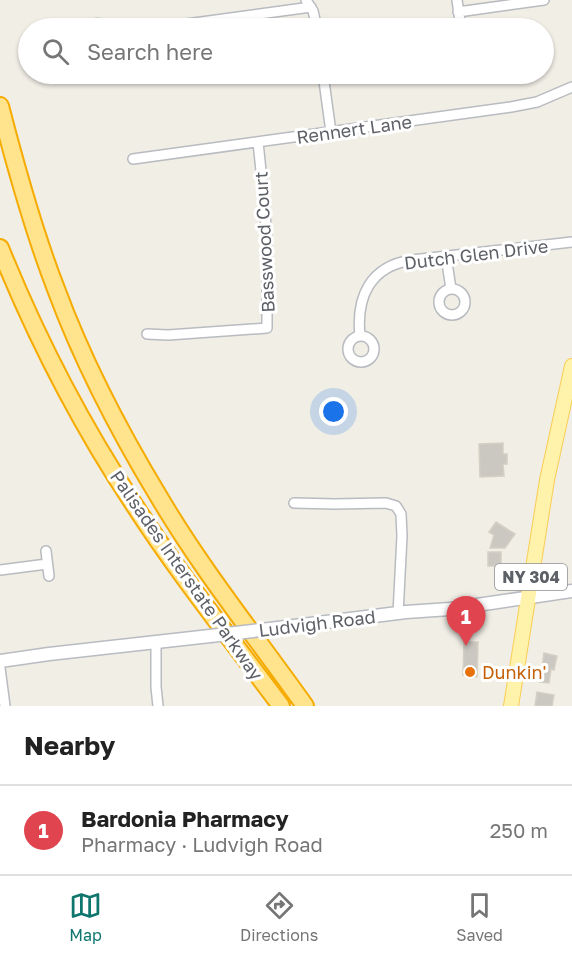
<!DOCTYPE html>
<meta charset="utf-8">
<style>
:root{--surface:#fff;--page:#f6f6f6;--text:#222;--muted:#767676;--line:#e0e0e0;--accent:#0f766e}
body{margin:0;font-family:"Golos Text",sans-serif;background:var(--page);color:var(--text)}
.you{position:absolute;left:334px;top:412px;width:21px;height:21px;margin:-15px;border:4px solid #fff;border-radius:50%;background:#1a73e8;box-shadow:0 0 0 9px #1a73e833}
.badge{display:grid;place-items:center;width:39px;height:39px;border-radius:50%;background:var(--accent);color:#fff;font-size:20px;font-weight:700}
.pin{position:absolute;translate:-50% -50px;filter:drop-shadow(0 2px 3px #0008)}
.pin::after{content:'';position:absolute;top:32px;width:21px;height:18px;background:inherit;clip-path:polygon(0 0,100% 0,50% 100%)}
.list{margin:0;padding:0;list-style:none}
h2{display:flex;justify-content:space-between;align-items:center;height:78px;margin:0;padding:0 24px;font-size:26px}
h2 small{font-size:20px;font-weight:400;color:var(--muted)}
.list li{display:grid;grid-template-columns:39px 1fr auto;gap:18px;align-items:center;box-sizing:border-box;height:90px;padding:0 24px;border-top:2px solid var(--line)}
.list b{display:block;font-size:22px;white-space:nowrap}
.list p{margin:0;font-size:20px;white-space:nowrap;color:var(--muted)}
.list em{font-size:20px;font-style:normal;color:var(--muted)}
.icon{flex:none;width:33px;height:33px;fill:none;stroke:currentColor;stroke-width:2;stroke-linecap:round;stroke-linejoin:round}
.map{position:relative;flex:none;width:572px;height:706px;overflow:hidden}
.search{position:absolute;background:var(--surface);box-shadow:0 2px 4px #0004;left:18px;right:18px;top:18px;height:66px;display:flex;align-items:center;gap:15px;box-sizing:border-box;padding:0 21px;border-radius:33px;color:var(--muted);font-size:22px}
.sheet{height:168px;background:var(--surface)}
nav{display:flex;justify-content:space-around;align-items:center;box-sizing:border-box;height:84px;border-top:2px solid var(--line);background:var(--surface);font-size:16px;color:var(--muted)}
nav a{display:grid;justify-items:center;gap:3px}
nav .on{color:var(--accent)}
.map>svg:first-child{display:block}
.building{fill:#cbc8c2;stroke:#d5d0c3;stroke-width:1.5}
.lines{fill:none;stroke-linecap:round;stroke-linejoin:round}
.street-casing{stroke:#b8bbc0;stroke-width:12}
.secondary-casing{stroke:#b8bcc2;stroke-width:15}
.primary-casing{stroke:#facd54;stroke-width:16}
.highway-casing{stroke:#f5ab00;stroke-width:20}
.street{stroke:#fff;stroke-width:9}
.secondary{stroke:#fff;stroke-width:12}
.primary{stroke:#fff2ab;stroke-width:14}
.highway{stroke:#ffe38d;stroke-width:16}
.secondary-bridge-casing{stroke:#b8bcc2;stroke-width:15;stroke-linecap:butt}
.secondary-bridge{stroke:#fff;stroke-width:12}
.food-dot{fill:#e8710a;stroke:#fff;stroke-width:2}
.labels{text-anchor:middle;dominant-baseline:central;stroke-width:6;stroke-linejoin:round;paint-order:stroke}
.shield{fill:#fff;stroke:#8e9095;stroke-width:1.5}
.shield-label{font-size:16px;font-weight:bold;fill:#5d6167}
.street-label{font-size:18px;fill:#5d6167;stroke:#fff}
.food-label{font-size:18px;fill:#c56008;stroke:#fff;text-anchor:start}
</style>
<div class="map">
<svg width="572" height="706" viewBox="0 0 572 706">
<rect width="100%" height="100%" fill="#f0eee5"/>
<path class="building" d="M503 443V454H507V464H503L504 476 480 477 479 444Z
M496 522 515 534 505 548H490L494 535 489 532Z
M488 552H501V566H488Z
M469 642H478L477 677 463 675 464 643H469Z
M544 653 557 656 554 670 551 669 549 683 540 682Z
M537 692 554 695 552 706H535Z"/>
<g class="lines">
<g class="street-casing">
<path id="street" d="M306 0 313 11 317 28
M457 0 461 28
M458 12 544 0
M87 28C93 22 101 22 107 28
M157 28 311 7
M323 74 331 132
M133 159 511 107 537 102 572 87
M446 256 451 289
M439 302a13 13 0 1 1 26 0a13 13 0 1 1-26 0Z
M147 334 168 335 267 328V239L263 190 258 142
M360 336C356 297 370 266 412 260L572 242
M348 349a13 13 0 1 1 26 0a13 13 0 1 1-26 0Z
M294 503 335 504 386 503 396 506 401 514 402 536 398 614
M46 551 49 576
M0 570 47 564
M156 642V687L158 706
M0 668 5 706"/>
</g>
<g class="secondary-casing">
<path id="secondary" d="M278 628 406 612 450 609 572 591
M0 661 49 654 210 636"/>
</g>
<g class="primary-casing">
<path id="primary" d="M511 706 547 480 572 366"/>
</g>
<g class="highway-casing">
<path id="highway" d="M0 106C16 168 33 230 56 289 83 362 119 431 159 497 202 570 256 637 305 706
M0 248C36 337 80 423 133 503 178 573 231 639 281 706"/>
</g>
<use href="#street" class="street"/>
<use href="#secondary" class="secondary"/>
<use href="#primary" class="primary"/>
<use href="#highway" class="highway"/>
<g class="secondary-bridge-casing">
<path id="secondary-bridge" d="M210 636 278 628"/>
</g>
<use href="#secondary-bridge" class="secondary-bridge"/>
</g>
<circle class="food-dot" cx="470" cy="672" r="6"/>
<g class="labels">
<rect class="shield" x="495" y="564" width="72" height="26" rx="4.5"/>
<g class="shield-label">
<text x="531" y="577">NY 304</text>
</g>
<g class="street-label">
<text transform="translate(354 129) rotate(-8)">Rennert Lane</text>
<text transform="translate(264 242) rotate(-93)">Basswood Court</text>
<text transform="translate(476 254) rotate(-7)">Dutch Glen Drive</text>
<text transform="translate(187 575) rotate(55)">Palisades Interstate Parkway</text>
<text transform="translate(317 623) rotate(-7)">Ludvigh Road</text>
</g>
<g class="food-label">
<text x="482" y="672">Dunkin'</text>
</g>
</g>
</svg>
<div class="you"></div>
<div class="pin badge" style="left:466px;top:646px;background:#e0444e">1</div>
<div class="search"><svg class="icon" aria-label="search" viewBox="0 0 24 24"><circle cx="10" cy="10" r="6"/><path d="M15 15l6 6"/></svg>Search here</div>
</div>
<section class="sheet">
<h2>Nearby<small></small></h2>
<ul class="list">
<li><span class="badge" style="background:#e0444e">1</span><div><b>Bardonia Pharmacy</b><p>Pharmacy · Ludvigh Road</p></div><em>250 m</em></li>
</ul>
</section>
<nav>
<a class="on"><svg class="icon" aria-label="map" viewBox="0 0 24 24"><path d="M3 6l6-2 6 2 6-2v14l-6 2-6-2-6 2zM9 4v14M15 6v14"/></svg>Map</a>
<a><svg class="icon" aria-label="directions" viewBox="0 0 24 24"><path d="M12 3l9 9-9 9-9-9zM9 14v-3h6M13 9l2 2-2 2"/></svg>Directions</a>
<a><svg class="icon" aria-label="saved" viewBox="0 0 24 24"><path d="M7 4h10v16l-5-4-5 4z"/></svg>Saved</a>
</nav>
